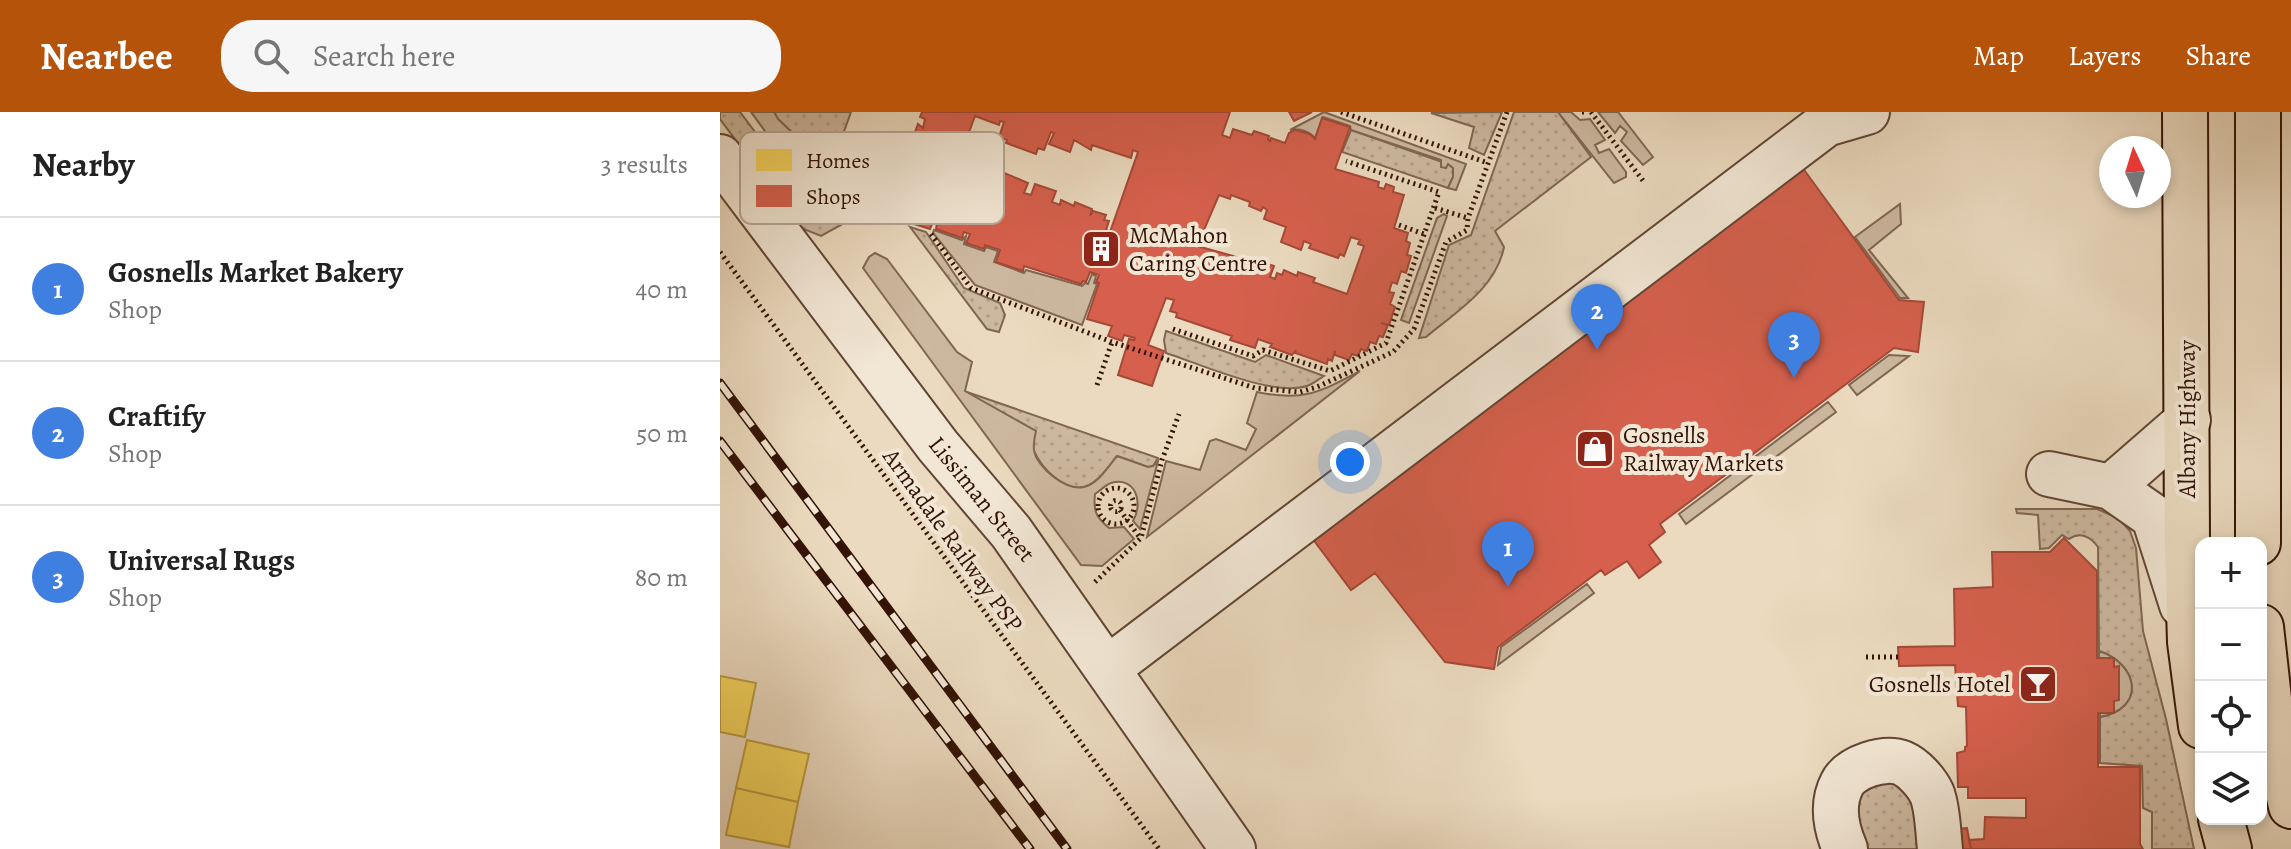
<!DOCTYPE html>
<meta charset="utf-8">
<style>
:root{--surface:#fff;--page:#f6f6f6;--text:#222;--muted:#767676;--line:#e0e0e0;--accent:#b45309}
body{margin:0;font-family:Alegreya,serif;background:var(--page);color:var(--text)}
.controls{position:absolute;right:24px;bottom:24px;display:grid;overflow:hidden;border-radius:16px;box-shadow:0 4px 12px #0003}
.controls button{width:72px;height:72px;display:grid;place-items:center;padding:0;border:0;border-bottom:2px solid var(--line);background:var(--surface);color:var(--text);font:40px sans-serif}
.compass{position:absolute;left:1379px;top:24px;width:72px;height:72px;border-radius:50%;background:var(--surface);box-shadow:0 4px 12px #0003;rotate:356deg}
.you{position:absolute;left:630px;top:350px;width:28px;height:28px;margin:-20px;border:6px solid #fff;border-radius:50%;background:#1a73e8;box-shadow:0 0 0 12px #1a73e833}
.badge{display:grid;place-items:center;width:52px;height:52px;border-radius:50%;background:var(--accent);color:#fff;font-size:26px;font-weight:700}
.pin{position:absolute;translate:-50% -66px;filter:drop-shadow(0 2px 4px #0008)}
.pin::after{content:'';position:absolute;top:42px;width:28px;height:24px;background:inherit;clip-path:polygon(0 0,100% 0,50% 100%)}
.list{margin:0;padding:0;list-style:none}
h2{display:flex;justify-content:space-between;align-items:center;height:104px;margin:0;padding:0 32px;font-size:34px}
h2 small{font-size:26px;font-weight:400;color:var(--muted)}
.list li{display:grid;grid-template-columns:52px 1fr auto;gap:24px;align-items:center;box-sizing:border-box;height:144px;padding:0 32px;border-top:2px solid var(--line)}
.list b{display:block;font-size:30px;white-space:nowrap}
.list p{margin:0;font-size:26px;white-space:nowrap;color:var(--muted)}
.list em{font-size:26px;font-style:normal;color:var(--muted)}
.icon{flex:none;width:44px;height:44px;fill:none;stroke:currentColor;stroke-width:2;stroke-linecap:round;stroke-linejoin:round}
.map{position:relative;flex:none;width:1571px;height:737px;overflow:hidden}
header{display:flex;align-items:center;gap:48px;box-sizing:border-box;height:112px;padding:0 40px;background:var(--accent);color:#fff}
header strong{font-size:38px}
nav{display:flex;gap:44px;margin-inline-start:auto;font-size:28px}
.search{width:560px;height:72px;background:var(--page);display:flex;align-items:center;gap:20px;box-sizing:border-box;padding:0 28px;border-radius:32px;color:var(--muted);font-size:30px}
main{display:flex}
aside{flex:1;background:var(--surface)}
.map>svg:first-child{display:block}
.grass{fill:url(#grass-dots);stroke:#806652;stroke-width:2}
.garden{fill:#ccb89f;stroke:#806652;stroke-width:2}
.homes{fill:#f6d55c;stroke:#bc9b42;stroke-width:2}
.shops{fill:#d6604d;stroke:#a54937;stroke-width:2;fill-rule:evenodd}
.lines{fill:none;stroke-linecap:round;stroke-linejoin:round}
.minor-casing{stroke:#614534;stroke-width:48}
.highway-casing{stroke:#331305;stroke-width:48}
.path{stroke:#331305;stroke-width:5;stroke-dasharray:2 4;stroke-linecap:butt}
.minor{stroke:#f2e7d5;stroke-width:44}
.highway{stroke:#ebdabf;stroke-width:44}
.rail-casing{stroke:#331305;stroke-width:9}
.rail{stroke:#f2e7d5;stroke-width:6;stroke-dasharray:18;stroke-linecap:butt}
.labels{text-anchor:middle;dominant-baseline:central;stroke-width:8;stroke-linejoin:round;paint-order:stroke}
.poi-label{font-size:24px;fill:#331305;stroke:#f2e7d5;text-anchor:start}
.street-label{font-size:24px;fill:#331305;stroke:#f2e7d5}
.key{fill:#f2e7d5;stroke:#b9a797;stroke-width:2}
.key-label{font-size:22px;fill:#331305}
</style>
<header>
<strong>Nearbee</strong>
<div class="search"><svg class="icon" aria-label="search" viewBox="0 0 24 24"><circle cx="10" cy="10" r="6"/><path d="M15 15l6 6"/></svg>Search here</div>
<nav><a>Map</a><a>Layers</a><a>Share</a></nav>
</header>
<main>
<aside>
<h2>Nearby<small>3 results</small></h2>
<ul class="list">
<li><span class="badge" style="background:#3f7fe0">1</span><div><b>Gosnells Market Bakery</b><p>Shop</p></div><em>40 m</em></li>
<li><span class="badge" style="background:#3f7fe0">2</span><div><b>Craftify</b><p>Shop</p></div><em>50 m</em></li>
<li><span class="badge" style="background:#3f7fe0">3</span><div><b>Universal Rugs</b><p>Shop</p></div><em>80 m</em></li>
</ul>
</aside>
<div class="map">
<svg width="1571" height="737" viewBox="0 0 1571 737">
<defs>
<pattern id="grass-dots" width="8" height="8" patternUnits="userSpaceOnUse" patternTransform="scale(2)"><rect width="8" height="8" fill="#ccb89f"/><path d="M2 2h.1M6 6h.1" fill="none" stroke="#b09d87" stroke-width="1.8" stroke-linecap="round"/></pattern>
</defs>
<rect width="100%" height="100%" fill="#ebdabf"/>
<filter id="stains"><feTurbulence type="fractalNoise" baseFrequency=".0025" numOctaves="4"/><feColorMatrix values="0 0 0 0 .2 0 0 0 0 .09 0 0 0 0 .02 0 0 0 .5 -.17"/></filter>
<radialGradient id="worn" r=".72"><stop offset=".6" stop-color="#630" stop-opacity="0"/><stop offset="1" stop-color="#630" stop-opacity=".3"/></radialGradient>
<path class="grass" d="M0 0H20L99 105 116 106 121 113 101 124 81 116 0 7Z
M54 0H131L113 50 129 57 141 66 133 88 88 36 58 7Z
M782 0 764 43 749 36 754 15 711 1Z
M794 0H838L871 45 775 119 784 135C776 176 737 199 706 225L699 226 729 133 751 123Z
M631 18 728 52 733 56V65L728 76 622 40Z
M724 102 727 104 689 211 681 208 717 106Z
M190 115 206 120 244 176 280 191 285 203 279 220 267 217Z
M446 219 535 250 546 243 604 264C599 267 593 272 587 274 553 285 480 252 446 241L444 228Z
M244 279 438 346 433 354 428 355 397 344C389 355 378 371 364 375 343 380 321 355 314 339Z
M1296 397H1377L1398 406 1410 419 1416 436 1423 519 1446 607 1474 737H1432V700L1423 696 1422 654 1380 651V605C1427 596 1418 552 1379 539L1378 435C1371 425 1360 419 1349 427L1342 423 1329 436 1320 437 1318 403 1297 401Z
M1162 670 1186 674 1211 737H1144L1133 721 1136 684 1146 676Z"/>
<path class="garden" d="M31 0H54L58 7 88 36 133 88 129 100H104Z
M604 0 746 52 736 78 728 76 733 65V56L728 52 726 56 721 55V48L631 18 630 14 603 5 595 26C589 19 579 16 570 18Z
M838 0H851L860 8 870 7 885 28 875 33 879 41 889 37 906 60V65L894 71Z
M878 0H898L933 45 923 53 901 29 907 20 900 14 895 21Z
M1180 92 1181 112 1149 138 1188 186H1180L1135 125Z
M214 118 242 128 246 124 244 132 264 139 266 135 278 139 274 150 304 161 306 158 362 174 365 171 368 172 372 162 376 164 374 171 377 172 362 213 255 173 213 121Z
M155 141 167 147 237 240 252 250 245 279 316 319C315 324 313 332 314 338 316 355 346 379 364 375 378 372 388 355 397 344L428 355 433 354 438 349 420 417 413 409C424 390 415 364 391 371 385 373 380 379 375 382 373 399 376 405 389 416L404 415 414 427 382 454 361 453 143 156 149 145Z
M1169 243 1189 244 1137 283 1129 273Z
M640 259 427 425 446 349 480 358 490 329 496 327 526 338 536 317 527 311 537 280C583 290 600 280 640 259Z
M1108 290 1116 300 966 412 959 402Z
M867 472 874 481 778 553 781 535Z
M1379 539C1418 552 1427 596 1380 605Z"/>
<path class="homes" d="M0 564 36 571 25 625 0 620Z
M27 628 89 642 78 690 16 676Z
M16 676 78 690 69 735 6 723Z"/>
<path class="shops" d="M202 0H510L502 23 510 26 513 17 532 23 534 19 549 24 548 28 550 29 551 26 565 31 569 21 575 18 590 22 595 27 602 6 630 15 615 57 659 70 658 75 664 77 666 72 674 75 673 80 684 83 674 116 688 121 686 129 690 131 687 143 691 144 686 161 681 159 677 172 672 170 669 180 674 181 670 192 675 195 669 213 661 211 668 213 663 225 659 224 656 232 650 230 647 239 641 237 638 244 632 242 629 248 615 243V239L612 249 608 247 607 252 575 241 576 238 572 243 550 235 552 232 538 227 535 236 510 228 512 224 456 205 457 201 450 199 454 188 446 186 428 233 444 239 432 274 398 263 409 227 414 228 415 226 404 223 402 229 388 224 392 214 367 207 379 171 376 170 379 163 370 160 366 170 363 169 361 172 304 154 303 159 276 150 280 138 265 133 264 137 246 131 250 122 244 120 242 126 216 117 217 111 213 110 210 117 187 110 173 83 179 59 188 61 187 56 182 54 188 41 192 42 197 27 193 25 198 12 203 16 205 7 200 5ZM255 4 279 13 280 9 284 10 279 25 287 28 286 31 316 42 318 36 324 38 331 20 334 21 329 32 350 40 354 28 371 38 372 33 411 46 413 38 418 40 390 120 386 118 389 109 384 108 386 103 373 99 370 104 372 97 355 90 354 94 341 88 340 93 332 90 336 79 315 72 311 83 304 81 308 71 273 56 271 62 266 60 268 55 240 45ZM499 83 510 87 511 83 530 90 529 94 541 99 543 95 547 98 544 107 566 115 561 130 581 138 584 129 591 132 589 136 618 146 620 142 624 144 631 125 640 128 638 132 644 134 627 182 593 170 595 166 578 160 577 164 564 158 562 163 557 161 555 167 550 165 554 154 533 147 529 157 524 156 526 150 513 144 477 134Z
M569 0H592L574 9Z
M1082 55 1179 188 1204 190 1198 240 1174 236 940 412 945 420 929 433 941 450 919 466 907 449 885 463 881 458 778 535 774 557 725 550 655 461 631 478 592 426Z
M1344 426 1377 459V546H1394V555L1399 554V588L1394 589V601H1378V655H1420V732L1423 737H1251L1249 728 1264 727 1265 705 1306 706V686H1248V675H1238L1237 641 1245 639V635L1247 634 1246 595 1238 594 1235 553 1179 554 1178 535 1235 534 1234 477 1273 475 1272 440H1330Z
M1247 716 1251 737H1208L1205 719Z"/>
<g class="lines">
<g class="minor-casing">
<path id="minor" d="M0 45 218 334 291 420 513 737
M1329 362 1391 375 1434 405 1462 493
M1391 375 1468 308
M387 557 1106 12 1147 0
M1125 737C1116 716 1111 693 1122 672 1130 655 1165 644 1182 651 1194 656 1207 671 1212 682 1218 698 1218 720 1220 737"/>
</g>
<g class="highway-casing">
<path id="highway" d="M1465 0 1467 430 1470 530 1481 614
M1538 431V0
M1541 515 1551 605 1571 694
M1501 707 1509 737"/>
</g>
<path class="path" d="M621 0 768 51
M862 0H867
M871 0 924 70
M715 96 748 106
M679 113 704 122
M211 122 251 176 392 230 535 276 580 280 597 275 673 240 694 217 726 130 747 118 748 106 787 0
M0 140 439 737
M453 217 533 244 543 238 610 259 666 231 719 80 626 49
M377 273 392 230
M378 394a18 18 0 1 1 36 0a18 18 0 1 1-36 0Z
M390.5 394a5.5 5.5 0 1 1 11 0a5.5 5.5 0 1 1-11 0Z
M400 398 420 426
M375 470 421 426 442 348 459 302
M1146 545H1178"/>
<use href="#minor" class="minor"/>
<use href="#highway" class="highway"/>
<g class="rail-casing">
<path id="rail" d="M0 271 347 737
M0 329 310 737"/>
</g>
<use href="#rail" class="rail"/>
</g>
<defs>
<g id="building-square" transform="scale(2)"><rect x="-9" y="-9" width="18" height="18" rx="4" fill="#8f2418" stroke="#f2e7d5"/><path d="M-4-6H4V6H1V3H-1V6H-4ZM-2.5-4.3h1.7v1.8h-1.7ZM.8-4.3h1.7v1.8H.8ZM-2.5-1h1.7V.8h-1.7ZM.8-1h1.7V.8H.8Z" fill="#fff"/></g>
<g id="shop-square" transform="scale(2)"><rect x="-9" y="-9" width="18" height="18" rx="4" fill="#8f2418" stroke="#f2e7d5"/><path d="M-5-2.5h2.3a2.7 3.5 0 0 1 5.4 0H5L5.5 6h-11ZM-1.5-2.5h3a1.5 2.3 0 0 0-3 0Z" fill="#fff"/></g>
<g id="bar-square" transform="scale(2)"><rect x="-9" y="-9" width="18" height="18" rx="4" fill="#8f2418" stroke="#f2e7d5"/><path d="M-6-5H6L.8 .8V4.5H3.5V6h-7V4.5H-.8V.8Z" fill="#fff"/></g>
</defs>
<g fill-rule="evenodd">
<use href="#building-square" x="381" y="137"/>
<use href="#shop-square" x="875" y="337"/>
<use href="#bar-square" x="1318" y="572"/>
</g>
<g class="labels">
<g class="poi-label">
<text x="409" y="123">McMahon<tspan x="409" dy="28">Caring Centre</tspan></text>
<text x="903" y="323">Gosnells<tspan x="903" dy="28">Railway Markets</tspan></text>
<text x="1290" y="572" text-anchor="end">Gosnells Hotel</text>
</g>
<g class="street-label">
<text transform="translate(1467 307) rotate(-90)">Albany Highway</text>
<text transform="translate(262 387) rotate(51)">Lissiman Street</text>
<text transform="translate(233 428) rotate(54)">Armadale Railway PSP</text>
</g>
</g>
<rect x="20" y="20" width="264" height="92" rx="12" class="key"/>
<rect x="36" y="37" width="36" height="22" fill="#f6d55c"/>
<rect x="36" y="73" width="36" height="22" fill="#d6604d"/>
<g class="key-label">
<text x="86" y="56">Homes</text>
<text x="86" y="92">Shops</text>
</g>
<rect width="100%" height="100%" filter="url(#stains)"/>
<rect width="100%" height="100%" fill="url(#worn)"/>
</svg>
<div class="controls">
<button>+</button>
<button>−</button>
<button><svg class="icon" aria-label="locate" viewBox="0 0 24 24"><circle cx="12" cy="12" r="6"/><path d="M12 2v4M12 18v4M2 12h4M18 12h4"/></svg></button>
<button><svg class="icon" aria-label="layers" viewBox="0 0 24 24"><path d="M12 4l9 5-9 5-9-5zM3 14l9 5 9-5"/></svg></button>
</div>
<svg class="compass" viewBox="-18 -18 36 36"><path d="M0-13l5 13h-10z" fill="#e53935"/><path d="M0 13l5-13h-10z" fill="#767676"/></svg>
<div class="you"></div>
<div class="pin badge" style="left:788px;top:475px;background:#3f7fe0">1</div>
<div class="pin badge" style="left:877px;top:238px;background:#3f7fe0">2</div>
<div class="pin badge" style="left:1074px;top:266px;background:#3f7fe0">3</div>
</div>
</main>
